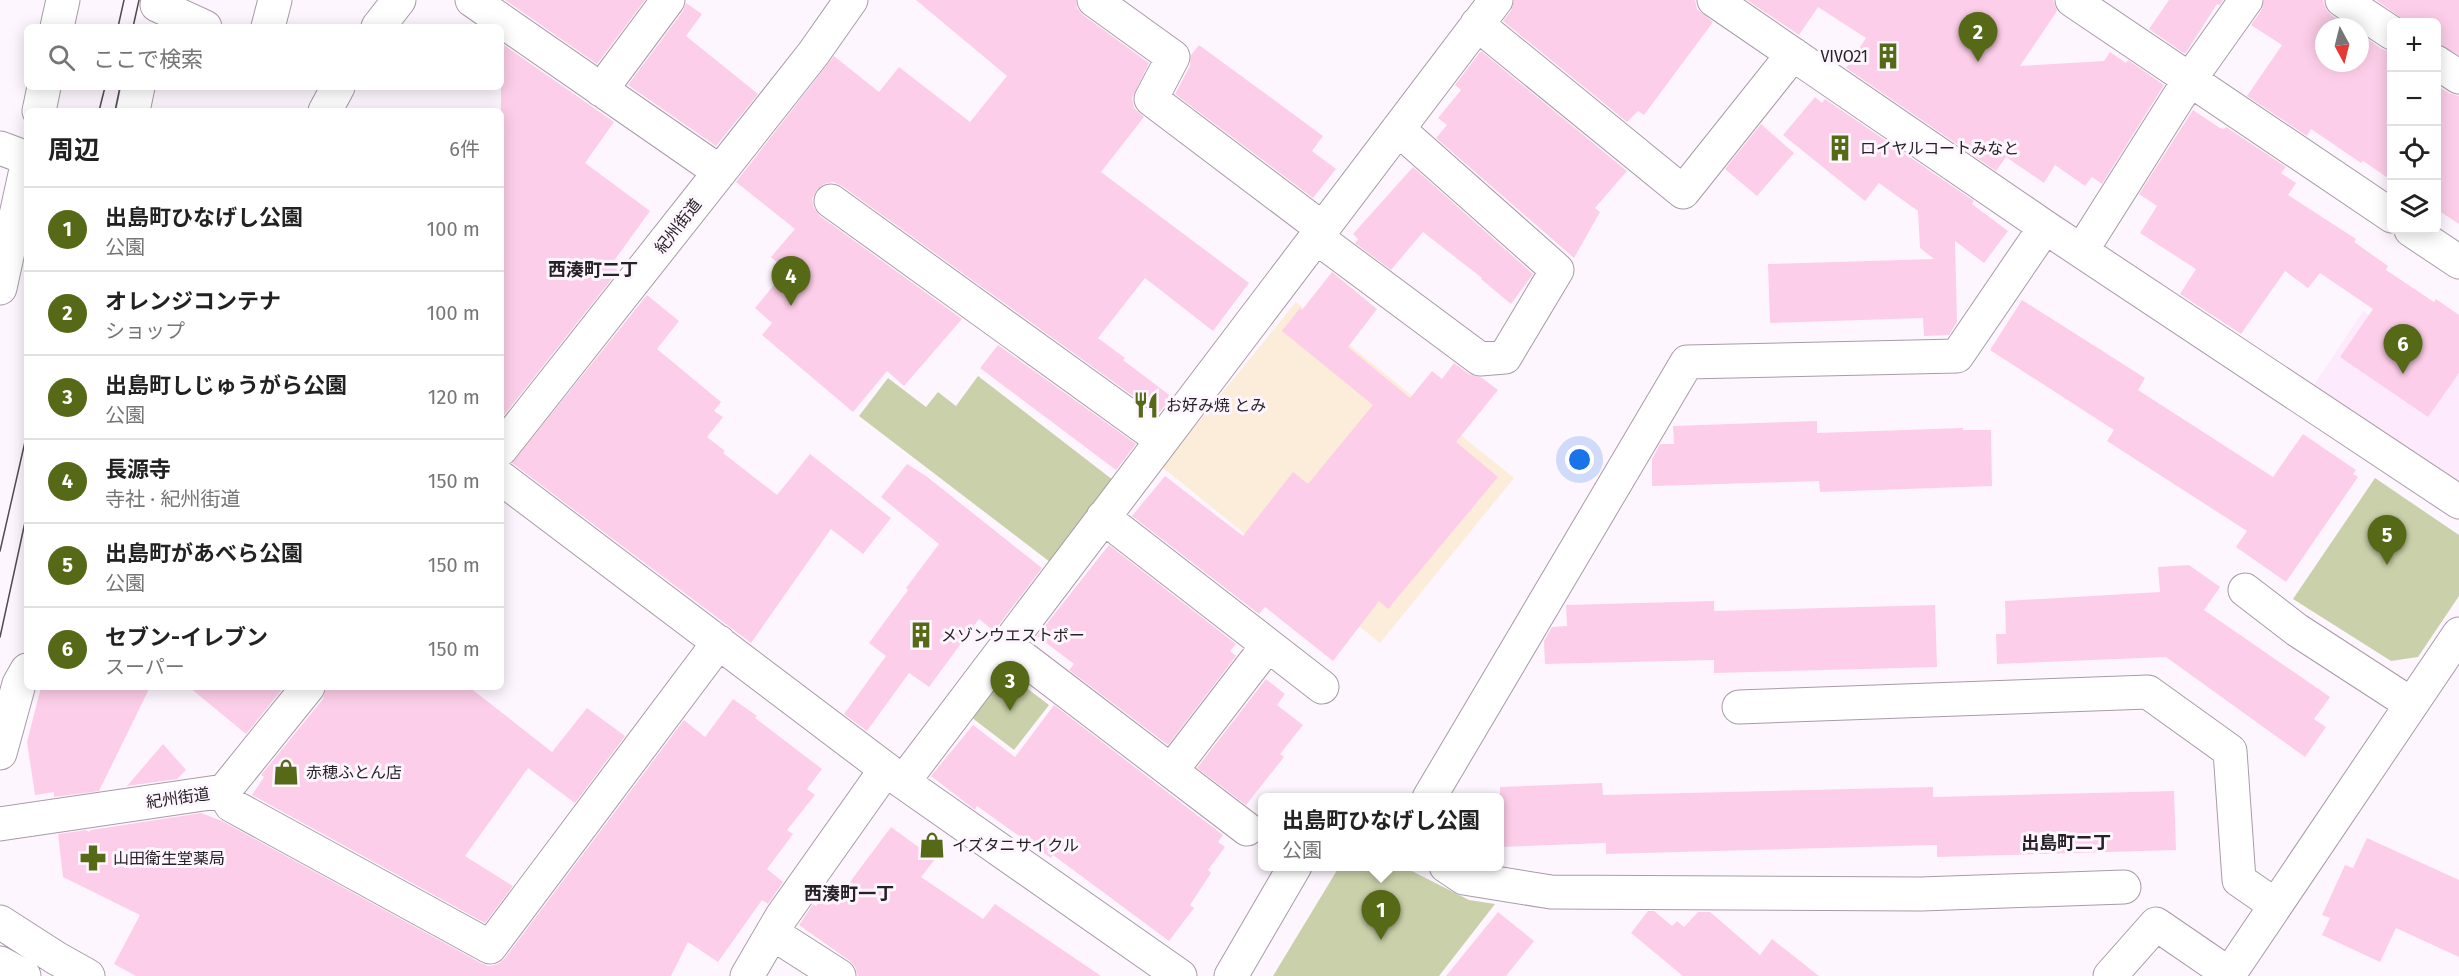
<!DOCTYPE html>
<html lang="ja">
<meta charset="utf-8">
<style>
:root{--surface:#fff;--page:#f6f6f6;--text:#222;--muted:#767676;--line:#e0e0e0;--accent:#566916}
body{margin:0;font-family:"Fira Sans","Noto Sans JP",sans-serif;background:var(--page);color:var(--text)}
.controls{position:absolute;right:18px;top:18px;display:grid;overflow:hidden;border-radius:9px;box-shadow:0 3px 15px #0003}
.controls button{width:54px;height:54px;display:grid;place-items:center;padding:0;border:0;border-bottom:2px solid var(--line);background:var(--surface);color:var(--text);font:30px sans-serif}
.compass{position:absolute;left:2315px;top:18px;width:54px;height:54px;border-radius:50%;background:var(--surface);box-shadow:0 3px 15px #0003;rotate:173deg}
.you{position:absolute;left:1580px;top:460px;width:21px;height:21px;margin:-15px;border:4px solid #fff;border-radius:50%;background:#1a73e8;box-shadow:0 0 0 9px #1a73e833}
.badge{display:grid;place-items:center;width:39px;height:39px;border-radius:50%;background:var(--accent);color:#fff;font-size:20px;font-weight:700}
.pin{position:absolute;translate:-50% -50px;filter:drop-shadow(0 2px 3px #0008)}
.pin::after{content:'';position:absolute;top:32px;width:21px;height:18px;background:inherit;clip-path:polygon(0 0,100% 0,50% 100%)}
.popup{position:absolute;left:1258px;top:793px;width:246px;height:78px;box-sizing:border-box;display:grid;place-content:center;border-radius:9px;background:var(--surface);filter:drop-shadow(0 2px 4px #0005);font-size:20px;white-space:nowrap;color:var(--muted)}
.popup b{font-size:22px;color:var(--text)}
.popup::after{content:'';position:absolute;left:50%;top:100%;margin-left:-12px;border:12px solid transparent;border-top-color:var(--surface)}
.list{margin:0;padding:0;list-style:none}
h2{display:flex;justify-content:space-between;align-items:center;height:78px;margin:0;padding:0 24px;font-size:26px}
h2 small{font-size:20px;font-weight:400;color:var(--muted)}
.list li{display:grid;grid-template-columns:39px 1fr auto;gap:18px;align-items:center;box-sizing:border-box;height:84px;padding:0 24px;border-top:2px solid var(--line)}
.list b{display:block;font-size:22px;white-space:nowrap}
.list p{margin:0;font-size:20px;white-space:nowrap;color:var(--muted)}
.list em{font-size:20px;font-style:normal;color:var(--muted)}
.icon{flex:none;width:33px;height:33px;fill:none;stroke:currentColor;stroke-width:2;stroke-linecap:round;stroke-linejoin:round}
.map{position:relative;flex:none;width:2459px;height:976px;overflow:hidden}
.search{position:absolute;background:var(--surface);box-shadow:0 3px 15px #0003;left:24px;top:24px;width:480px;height:66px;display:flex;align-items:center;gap:15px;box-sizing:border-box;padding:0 21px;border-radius:9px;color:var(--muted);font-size:22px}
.panel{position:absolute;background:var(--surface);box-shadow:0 3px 15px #0003;left:24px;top:108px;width:480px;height:582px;border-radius:9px}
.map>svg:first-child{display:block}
.built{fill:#feeafd}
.industrial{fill:#fcecda}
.green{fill:#cad1aa}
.building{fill:#fdcee9}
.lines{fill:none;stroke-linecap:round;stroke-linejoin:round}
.minor-casing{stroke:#a89ba7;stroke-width:35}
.minor{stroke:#fff;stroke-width:33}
.tram{stroke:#514c51;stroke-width:1.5}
.labels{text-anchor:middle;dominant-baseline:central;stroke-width:6;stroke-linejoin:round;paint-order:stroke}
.poi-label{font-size:16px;fill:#272227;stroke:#fef6fe;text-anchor:start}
.street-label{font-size:16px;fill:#272227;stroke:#fef6fe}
.neighbourhood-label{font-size:18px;font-weight:bold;fill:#272227;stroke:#fef6fe}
</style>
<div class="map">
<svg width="2459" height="976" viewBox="0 0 2459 976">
<rect width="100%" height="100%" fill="#fef6fe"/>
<path class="built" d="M2363 311 2459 375V485L2312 388Z"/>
<path class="industrial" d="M1296 302 1514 478 1380 643 1162 467Z"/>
<path class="green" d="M978 376 1113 480 1050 562 859 416 888 378 926 407 938 392 956 406Z
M2375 478 2459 535V596L2418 657 2391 661 2293 599Z
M1016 680 1049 705 1014 750 971 717 999 682Z
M1339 867H1404L1469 900 1495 904 1439 976H1273Z"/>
<path class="building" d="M505 0H645L597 64Z
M916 0H1076L1077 8 1083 15 1149 63 1132 98 1134 108 1144 117 1101 172 1249 283 1213 331 1145 278 1098 338 1125 358 1123 360 1172 397 1158 414 842 186 833 182 824 184 816 191 812 199 814 208 820 216 962 319 904 386 887 371 853 412 762 335 772 323 755 308 786 270 771 257 795 229 736 182 834 56 879 92 899 67 970 122 1007 76Z
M1514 0H1695L1697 9 1713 22 1644 115 1638 111 1627 122 1503 21 1511 11Z
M1747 0H2053L2057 11 2020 66 2104 61 2110 52 2126 63 2128 60 2164 85 2102 184 2092 177 2085 186 2055 165 2044 183 2006 157 1996 171 1846 68 1866 38 1818 7 1799 35Z
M2169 0H2223L2220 5 2217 4 2185 54 2149 29Z
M2264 0H2323L2326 9 2331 15 2349 27H2324V63H2360V34L2382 49 2391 52V180L2363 161 2361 163 2311 129 2307 136 2247 96 2282 45 2251 25 2261 11Z
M2376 0H2459V55L2436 43V22H2407Z
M686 3 702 14 686 36 758 94 716 146 628 85 683 11Z
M501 43 614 122 585 163 650 211 611 265 618 271 501 419Z
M1199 45 1323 136 1312 151 1336 169 1313 198 1175 94 1190 66 1191 55Z
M1481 51 1627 171 1595 208 1600 212 1574 258 1436 138 1447 125 1438 118 1461 90 1455 85Z
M2436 85 2449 93 2459 96V224L2436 209Z
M1815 97 1822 103 1825 99 1974 201 1972 204 2008 231 1984 263 1955 241 1957 322 1949 335 1924 336 1923 318 1770 323 1768 264 1934 259 1920 248 1918 211 1879 183 1865 201 1783 135Z
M2193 110 2220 128 2224 129 2226 127 2286 167 2281 173 2296 183 2288 195 2356 239 2354 242 2388 266 2386 270 2434 302 2436 299 2459 315V373L2428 417 2340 357 2373 309 2320 273 2308 288 2285 271 2241 334 2180 294 2196 269 2140 233 2157 206 2139 194Z
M1761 124 1794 153 1757 196 1725 169Z
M1413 167 1533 274 1511 304 1481 279 1482 278 1423 232 1391 270 1355 243 1358 239 1353 234Z
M1332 272 1377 309 1348 347 1410 398 1432 371 1442 379 1454 363 1469 374 1482 378 1498 390 1456 442 1498 477 1388 609 1379 601 1333 661 1265 607 1259 614 1132 516 1165 476 1243 536 1293 472 1308 484 1373 405 1282 331 1300 308 1302 310Z
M647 295 679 321 657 349 721 402 714 411 723 417 707 437 725 451 723 453 777 495 810 454 891 518 863 554 831 529 751 643 512 463Z
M2022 300 2145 378 2138 390 2273 477 2303 434 2356 470 2353 474 2358 477 2286 582 2236 547 2247 531 2107 441 2114 430 1990 350Z
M998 345 1136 444 1116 470 980 368Z
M1817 421V433L1963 428V430H1991L1992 486 1820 492 1819 481 1652 486V459L1660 444H1674L1673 426Z
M907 464 926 476 1042 568 994 631 979 619 929 687 909 673 867 731 844 714 886 656 869 643 908 590 906 588 939 544 881 497Z
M1109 545 1236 644 1230 651 1236 656 1168 745 1069 670 1074 664 1037 636Z
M2189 565 2220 587 2204 610 2330 697 2314 719 2326 727 2305 757 2166 657 1997 664 1996 634H2006L2005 601 2160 592 2158 567Z
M1714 601V611L1935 605 1937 667 1714 673V660L1545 664 1544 641 1552 627 1567 626 1566 605Z
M1266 679 1285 694 1277 705 1303 725 1280 754 1284 757 1246 805 1197 768Z
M41 687H150L99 791 54 797V792L35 795 27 742Z
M189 687H284L246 734Z
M326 687H469L552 752 587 708 625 736 575 803 528 768 465 856 513 886 485 923 252 795 264 777 261 775 323 699Z
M733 699 757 716 755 718 822 769 807 789 815 795 787 830 793 834 767 869 783 882 768 904 762 900 718 962 688 942 671 976H136L114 964 140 915 63 877 58 834 86 830 89 832 91 830 201 813 222 821 481 963 489 966 498 964 505 958 684 720 705 737Z
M1054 705 1223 835 1218 842 1225 847 1208 870 1211 873 1190 905 1194 908 1169 941 1053 855 1051 858 1033 846 977 806 975 810 931 776 973 725 1015 757Z
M163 744 186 770 177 779 127 786Z
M1602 783 1603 795 1933 787V797L2174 791 2176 850 1937 857V845L1606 854V843L1500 847V787Z
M891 827 935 859 921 877 983 919 995 904 1101 976H858L855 967 850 961 799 925 813 904 816 906 833 883 844 890Z
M2367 838 2459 880V957L2396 928 2380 962 2322 935 2330 918 2322 915 2345 865 2353 868Z
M1648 911H1654L1672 926 1677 921 1684 927 1698 912H1710L1760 955 1772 939 1819 976H1683L1631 933Z
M1498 912 1534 941 1506 976H1446Z"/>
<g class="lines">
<g class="minor-casing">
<path id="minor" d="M472 0 720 172
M1094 0 1173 57 1151 99 1323 229
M1714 0 2045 227 2459 502
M2072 0 2392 216
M2342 0 2392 33
M157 5 205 27
M1477 24 1683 192 1793 54
M57 27 63 0
M268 27 275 0
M378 27 399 0
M2436 62 2459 77
M601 90 668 0
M39 111 44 87
M133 111 138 87
M325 111 338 87
M0 148 27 158
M831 201 1162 440
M2411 230 2459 262
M1316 237 1480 359 1505 357 1557 270 1398 129
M2082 250 2190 79 2246 0
M0 288 27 165
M501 449 813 54 851 0
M501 478 903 782 1180 976
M1103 517 1322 687
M2245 590 2297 630 2411 704
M1006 645 1247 829
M1739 707 2148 692 2230 751 2239 880 2275 905
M0 753 19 684 27 670
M1171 771 1268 645
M903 782 1496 0
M224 791 231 805 490 947 719 642
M1429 798 1687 362 1957 356 2045 227
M0 824 224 791 308 687
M1446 866 1464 878 1551 892 1921 894 2124 887
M0 922 56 958 88 976
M772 933 839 976
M0 963 24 976
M747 976 782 916 886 769
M1231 976 1295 866
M2110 976 2156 924 2229 974
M2228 976 2459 634"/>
</g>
<use href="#minor" class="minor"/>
<path class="tram" d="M118 27 124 0
M133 27 139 0
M99 111 105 87
M115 111 120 87
M0 551 27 433
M0 637 27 513"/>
</g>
<defs>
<g id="building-bare" transform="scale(2.07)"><path d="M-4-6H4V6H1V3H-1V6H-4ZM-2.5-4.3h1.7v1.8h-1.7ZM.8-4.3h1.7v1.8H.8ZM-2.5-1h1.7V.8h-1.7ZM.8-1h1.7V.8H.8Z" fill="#566916" stroke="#fef6fe" stroke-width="2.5" paint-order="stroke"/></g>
<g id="restaurant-bare" transform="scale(2.07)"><path d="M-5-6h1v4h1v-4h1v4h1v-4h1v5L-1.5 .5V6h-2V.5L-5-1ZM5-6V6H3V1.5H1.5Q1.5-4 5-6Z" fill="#566916" stroke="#fef6fe" stroke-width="2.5" paint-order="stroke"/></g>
<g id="shop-bare" transform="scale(2.07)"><path d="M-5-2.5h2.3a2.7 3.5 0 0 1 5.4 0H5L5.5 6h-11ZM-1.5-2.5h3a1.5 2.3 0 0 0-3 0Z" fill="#566916" stroke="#fef6fe" stroke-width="2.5" paint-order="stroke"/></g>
<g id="pharmacy-bare" transform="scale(2.07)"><path d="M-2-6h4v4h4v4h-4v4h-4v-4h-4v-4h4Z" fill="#566916" stroke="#fef6fe" stroke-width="2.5" paint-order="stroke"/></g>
</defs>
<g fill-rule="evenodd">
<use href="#building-bare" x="1888" y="56"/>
<use href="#building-bare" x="1840" y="148"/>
<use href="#restaurant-bare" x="1146" y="405"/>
<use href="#building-bare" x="921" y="635"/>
<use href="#shop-bare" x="286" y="772"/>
<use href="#shop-bare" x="932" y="845"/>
<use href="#pharmacy-bare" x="93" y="858"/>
</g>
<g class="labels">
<g class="poi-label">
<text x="1868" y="56" text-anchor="end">VIVO21</text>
<text x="1860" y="148">ロイヤルコートみなと</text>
<text x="1166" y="405">お好み焼 とみ</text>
<text x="941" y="635">メゾンウエストポー</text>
<text x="306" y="772">赤穂ふとん店</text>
<text x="952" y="845">イズタニサイクル</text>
<text x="113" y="858">山田衛生堂薬局</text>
</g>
<g class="street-label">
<text transform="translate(678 226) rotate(-52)">紀州街道</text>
<text transform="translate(178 798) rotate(-8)">紀州街道</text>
</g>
<g class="neighbourhood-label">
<text x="593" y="270">西湊町二丁</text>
<text x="2066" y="843">出島町二丁</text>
<text x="849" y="894">西湊町一丁</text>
</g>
</g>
</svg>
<div class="controls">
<button>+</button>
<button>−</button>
<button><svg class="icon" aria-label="locate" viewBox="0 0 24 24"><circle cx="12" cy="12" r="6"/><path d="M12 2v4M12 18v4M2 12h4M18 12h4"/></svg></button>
<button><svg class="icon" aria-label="layers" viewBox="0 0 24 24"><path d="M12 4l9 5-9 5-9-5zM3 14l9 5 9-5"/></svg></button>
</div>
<svg class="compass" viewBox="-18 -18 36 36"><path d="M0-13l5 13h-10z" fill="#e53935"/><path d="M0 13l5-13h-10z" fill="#767676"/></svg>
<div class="you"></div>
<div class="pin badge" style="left:1381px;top:940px">1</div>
<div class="popup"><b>出島町ひなげし公園</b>公園</div>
<div class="pin badge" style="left:1978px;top:62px">2</div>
<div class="pin badge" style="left:1010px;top:711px">3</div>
<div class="pin badge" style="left:791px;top:306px">4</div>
<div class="pin badge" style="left:2387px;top:565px">5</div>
<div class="pin badge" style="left:2403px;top:374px">6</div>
<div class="search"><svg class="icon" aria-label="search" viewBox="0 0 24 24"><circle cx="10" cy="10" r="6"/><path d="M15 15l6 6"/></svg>ここで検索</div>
<section class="panel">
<h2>周辺<small>6件</small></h2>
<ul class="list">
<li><span class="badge">1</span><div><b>出島町ひなげし公園</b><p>公園</p></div><em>100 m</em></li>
<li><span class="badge">2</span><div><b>オレンジコンテナ</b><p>ショップ</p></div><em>100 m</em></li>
<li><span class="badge">3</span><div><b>出島町しじゅうがら公園</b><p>公園</p></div><em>120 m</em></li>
<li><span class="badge">4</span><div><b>長源寺</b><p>寺社 · 紀州街道</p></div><em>150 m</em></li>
<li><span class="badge">5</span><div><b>出島町があべら公園</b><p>公園</p></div><em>150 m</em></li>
<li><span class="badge">6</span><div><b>セブン-イレブン</b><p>スーパー</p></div><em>150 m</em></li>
</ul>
</section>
</div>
